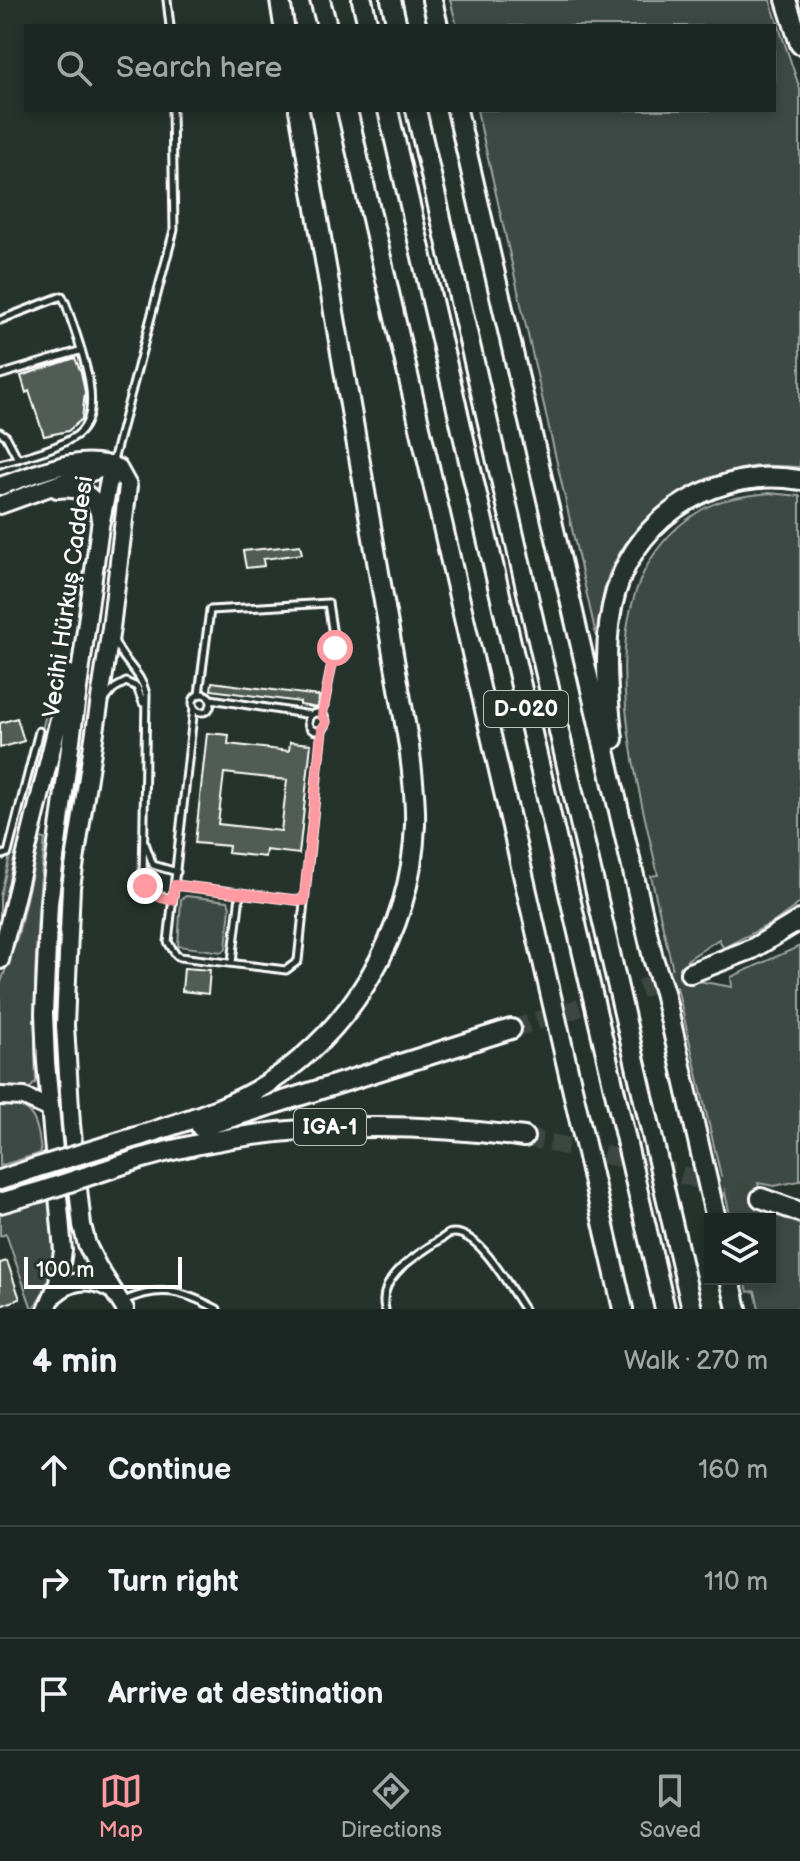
<!DOCTYPE html>
<meta charset="utf-8">
<style>
:root{--surface:#1c2622;--page:#29322f;--text:#f1f3f6;--muted:#a0a5a5;--line:#3a4340;--accent:#ff9aa2}
body{margin:0;font-family:"Balsamiq Sans",sans-serif;background:var(--page);color:var(--text)}
.controls{position:absolute;right:24px;bottom:24px;display:grid;overflow:hidden;border-radius:0px;box-shadow:0 4px 12px #0003}
.controls button{width:72px;height:72px;display:grid;place-items:center;padding:0;border:0;border-bottom:2px solid var(--line);background:var(--surface);color:var(--text);font:40px sans-serif}
.scale{position:absolute;left:24px;bottom:20px;width:158px;box-sizing:border-box;padding-left:8px;border:4px solid #fff;border-top:0;font-size:22px;line-height:28px;white-space:nowrap;color:#fff;-webkit-text-stroke:6px #26332d;paint-order:stroke}
.stop{position:absolute;width:24px;height:24px;margin:-18px;border:6px solid #ff9aa2;border-radius:50%;background:#fff}
.stop.end{background:#ff9aa2;border-color:#fff;box-shadow:0 2px 8px #0008}
.list{margin:0;padding:0;list-style:none}
h2{display:flex;justify-content:space-between;align-items:center;height:104px;margin:0;padding:0 32px;font-size:34px}
h2 small{font-size:26px;font-weight:400;color:var(--muted)}
.list li{display:grid;grid-template-columns:52px 1fr auto;gap:24px;align-items:center;box-sizing:border-box;height:112px;padding:0 32px;border-top:2px solid var(--line)}
.list b{display:block;font-size:30px;white-space:nowrap}
.list em{font-size:26px;font-style:normal;color:var(--muted)}
.icon{flex:none;width:44px;height:44px;fill:none;stroke:currentColor;stroke-width:2;stroke-linecap:round;stroke-linejoin:round}
.map{position:relative;flex:none;width:800px;height:1309px;overflow:hidden}
.search{position:absolute;background:var(--surface);box-shadow:0 4px 12px #0003;left:24px;right:24px;top:24px;height:88px;display:flex;align-items:center;gap:20px;box-sizing:border-box;padding:0 28px;border-radius:0px;color:var(--muted);font-size:30px}
.sheet{height:440px;background:var(--surface)}
nav{display:flex;justify-content:space-around;align-items:center;box-sizing:border-box;height:112px;border-top:2px solid var(--line);background:var(--surface);font-size:22px;color:var(--muted)}
nav a{display:grid;justify-items:center;gap:4px}
nav .on{color:var(--accent)}
.map>svg:first-child{display:block}
.green{fill:#3e4944;stroke:#9ea4a2;stroke-width:2}
.building{fill:#515c57;stroke:#fff;stroke-width:2;fill-rule:evenodd}
.lines{fill:none;stroke-linecap:round;stroke-linejoin:round}
.highway-tunnel{stroke:#3c4742;stroke-width:18;stroke-dasharray:18 9;stroke-linecap:butt}
.lane-casing{stroke:#fff;stroke-width:11}
.primary-casing{stroke:#fff;stroke-width:22}
.highway-casing{stroke:#fff;stroke-width:24}
.lane{stroke:#26332d;stroke-width:5}
.primary{stroke:#26332d;stroke-width:16}
.highway{stroke:#26332d;stroke-width:18}
.highway-bridge-casing{stroke:#fff;stroke-width:24;stroke-linecap:butt}
.highway-bridge{stroke:#26332d;stroke-width:18}
.route{stroke:#ff9aa2;stroke-width:10}
.labels{text-anchor:middle;dominant-baseline:central;stroke-width:6;stroke-linejoin:round;paint-order:stroke}
.shield{fill:#26332d;stroke:#bec2c0;stroke-width:2}
.shield-label{font-size:22px;font-weight:bold;fill:#fff}
.street-label{font-size:24px;fill:#fff;stroke:#26332d}
</style>
<div class="map">
<svg width="800" height="1309" viewBox="0 0 800 1309">
<rect width="100%" height="100%" fill="#26332d"/>
<filter id="ink" filterUnits="userSpaceOnUse"><feTurbulence type="fractalNoise" baseFrequency=".0125" numOctaves="2"/><feDisplacementMap in="SourceGraphic" scale="16" xChannelSelector="R" yChannelSelector="G"/><feConvolveMatrix kernelMatrix="1 2 1 2 8 2 1 2 1" color-interpolation-filters="sRGB"/></filter>
<g filter="url(#ink)">
<path class="green" d="M450 0H770L800 89V467C784 467 766 464 751 467 688 478 634 515 609 574 602 593 600 615 596 635L477 110H774V26H457Z
M769 493 800 496V903L774 922 723 948 719 939 687 960 693 980 732 987 731 977 800 946V1181L774 1186 758 1183 763 1205 800 1225V1309H759L755 1291 748 1292 745 1279H770V1219H731L651 876 658 875C633 763 578 581 703 509 722 498 747 496 769 493Z
M58 691 0 935V896L50 698Z
M40 838 45 839C35 920 33 1001 36 1082L30 1088 0 1086V985L18 935Z
M186 896 228 901 230 907 226 949 222 952 178 946 181 899Z
M0 1104C35 1101 38 1125 41 1153L0 1166Z
M52 1198C56 1241 62 1274 32 1309L6 1234 0 1236V1214Z"/>
<path class="building" d="M75 358 81 372 85 392 82 419 68 431 44 436 29 391 26 393 21 376Z
M300 545 302 554 263 559 264 566 246 568 243 551Z
M212 682 319 696 318 708 300 705V702L211 690Z
M17 718 24 741 0 748V723Z
M207 733 229 735 228 744 289 751 290 742 311 744 299 854 266 850 265 857 228 853 229 846 195 843ZM224 773 287 780 281 831 218 824Z
M184 968 210 970 208 994 182 991Z
M7 1261 20 1299 0 1306V1263Z"/>
<g class="lines">
<path class="highway-tunnel" d="M511 1029 690 973
M524 1137 638 1162 761 1198"/>
<g class="lane-casing">
<path id="lane" d="M167 0 170 26
M0 320 62 296 66 304C76 337 109 410 77 435 55 450 25 456 0 464
M0 375 79 351
M0 432 6 436 18 459
M113 461 174 230 172 110
M114 640C122 662 141 671 146 694L143 879 153 893 172 900
M193 703a9 9 0 1 1 18 0a9 9 0 1 1-18 0Z
M199 694 210 610 328 603 335 648 322 715
M211 699 311 715
M105 700 115 688 126 682 137 687 143 703
M194 707 168 942 176 955 180 957 286 970 298 961 322 729
M308 722a9 9 0 1 1 18 0a9 9 0 1 1-18 0Z
M145 843 153 865 177 872
M0 856 8 853 39 731
M175 885 304 901
M232 962 240 895
M123 1301C161 1285 181 1290 217 1309
M385 1309C376 1274 424 1252 448 1234 477 1225 509 1287 524 1309"/>
</g>
<g class="primary-casing">
<path id="primary" d="M0 486C38 474 79 452 118 468L128 486 111 628 71 887 65 1025 71 1124 82 1225 87 1245 98 1267 125 1309
M57 489C80 486 98 496 100 519
M0 505 111 465
M0 960 70 674
M0 1096 24 1097 48 1108
M54 1295C71 1279 90 1277 110 1289
M47 1309 58 1283 63 1251 46 1062 44 1013 49 903 100 526 112 465"/>
</g>
<g class="highway-casing">
<path id="highway" d="M280 0 284 26
M320 0 327 26
M362 0 368 26
M391 0 397 26
M432 0 438 26
M786 0 800 44
M347 110 623 1309
M388 110 665 1309
M416 110 692 1309
M457 110 653 958 664 992 716 1219
M613 739C607 692 602 638 616 591 639 513 721 466 800 480
M690 973 752 949 800 920
M201 1127 511 1029
M136 1137C176 1124 218 1112 255 1091 350 1036 411 934 415 825 416 798 412 772 409 746L299 110
M139 1159C265 1122 394 1120 524 1137
M0 1180 35 1168
M761 1198 800 1212
M0 1203 39 1192
M730 1279 737 1309"/>
</g>
<use href="#lane" class="lane"/>
<use href="#primary" class="primary"/>
<use href="#highway" class="highway"/>
<g class="highway-bridge-casing">
<path id="highway-bridge" d="M35 1168 136 1137
M39 1192 139 1159"/>
</g>
<use href="#highway-bridge" class="highway-bridge"/>
</g>
</g>
<g class="lines" filter="url(#ink)">
<path class="route" d="M145 886 161 898 172 900 175 885 304 901 322 729 326 723 322 715 335 648"/>
</g>
<g class="labels">
<g class="shield">
<rect x="484" y="691" width="84" height="36" rx="6"/>
<rect x="294" y="1109" width="72" height="36" rx="6"/>
</g>
<g class="shield-label">
<text x="526" y="709">D-020</text>
<text x="330" y="1127">IGA-1</text>
</g>
<g class="street-label">
<text transform="translate(68 597) rotate(-82)">Vecihi Hürkuş Caddesi</text>
</g>
</g>
</svg>
<div class="controls">
<button><svg class="icon" aria-label="layers" viewBox="0 0 24 24"><path d="M12 4l9 5-9 5-9-5zM3 14l9 5 9-5"/></svg></button>
</div>
<div class="scale">100 m</div>
<div class="stop" style="left:335px;top:648px"></div>
<div class="stop end" style="left:145px;top:886px"></div>
<div class="search"><svg class="icon" aria-label="search" viewBox="0 0 24 24"><circle cx="10" cy="10" r="6"/><path d="M15 15l6 6"/></svg>Search here</div>
</div>
<section class="sheet">
<h2>4 min<small>Walk · 270 m</small></h2>
<ul class="list">
<li><svg class="icon" aria-label="ahead" viewBox="0 0 24 24"><path d="M12 20V5M6 11l6-6 6 6"/></svg><div><b>Continue</b></div><em>160 m</em></li>
<li><svg class="icon" aria-label="right" viewBox="0 0 24 24"><path d="M7 20v-9h11M14 6l5 5-5 5"/></svg><div><b>Turn right</b></div><em>110 m</em></li>
<li><svg class="icon" aria-label="arrive" viewBox="0 0 24 24"><path d="M6 21V4h12l-3 4 3 4H6"/></svg><div><b>Arrive at destination</b></div></li>
</ul>
</section>
<nav>
<a class="on"><svg class="icon" aria-label="map" viewBox="0 0 24 24"><path d="M3 6l6-2 6 2 6-2v14l-6 2-6-2-6 2zM9 4v14M15 6v14"/></svg>Map</a>
<a><svg class="icon" aria-label="directions" viewBox="0 0 24 24"><path d="M12 3l9 9-9 9-9-9zM9 14v-3h6M13 9l2 2-2 2"/></svg>Directions</a>
<a><svg class="icon" aria-label="saved" viewBox="0 0 24 24"><path d="M7 4h10v16l-5-4-5 4z"/></svg>Saved</a>
</nav>
